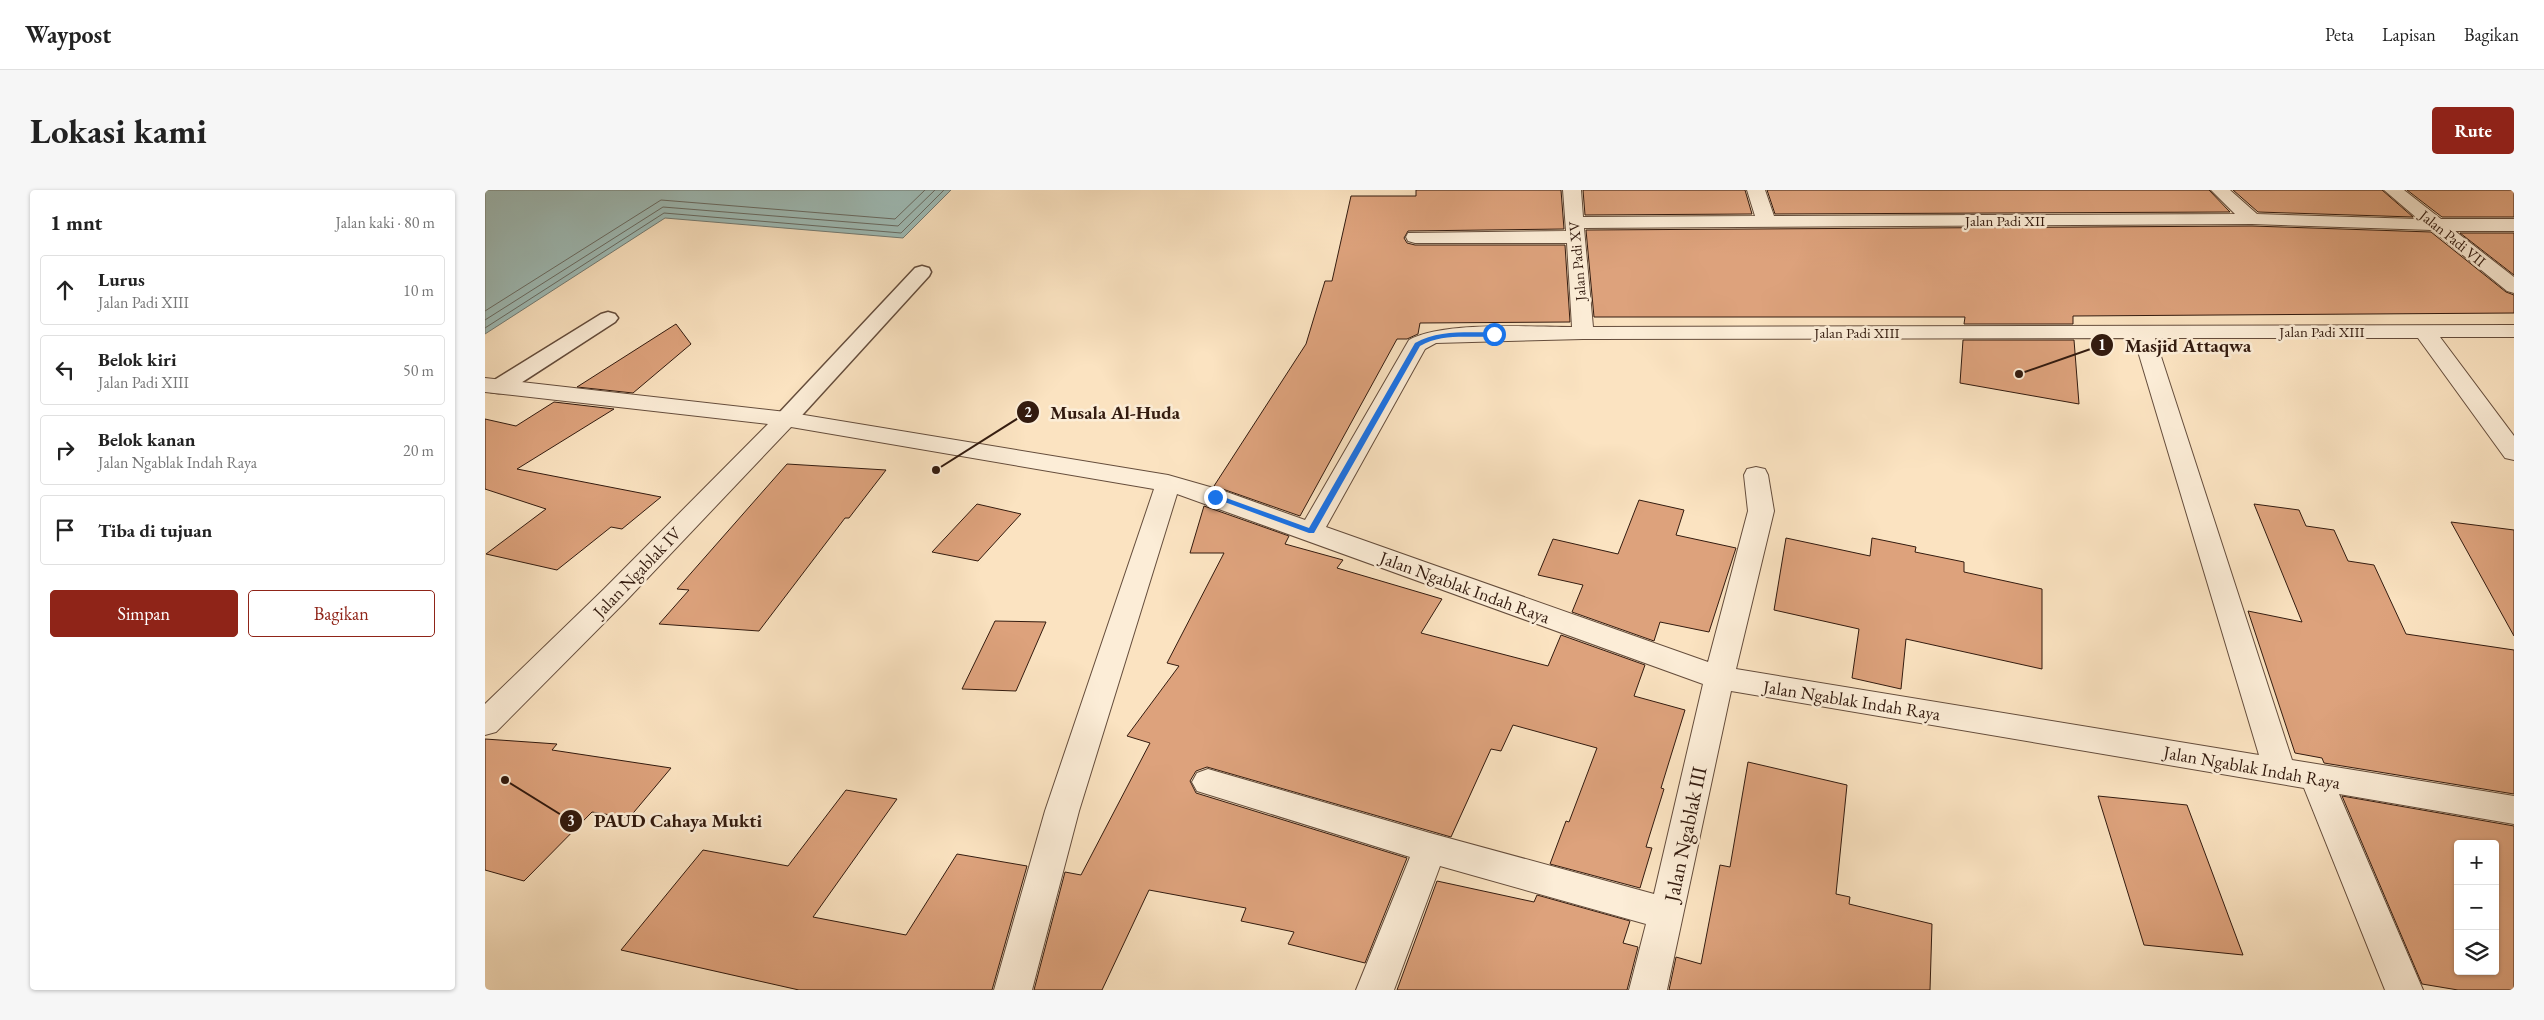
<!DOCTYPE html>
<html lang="id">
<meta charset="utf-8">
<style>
:root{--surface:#fff;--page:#f6f6f6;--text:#222;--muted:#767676;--line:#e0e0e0;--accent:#8f2418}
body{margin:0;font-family:"EB Garamond",serif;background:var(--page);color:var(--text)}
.controls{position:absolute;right:15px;bottom:15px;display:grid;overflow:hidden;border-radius:5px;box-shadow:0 1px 4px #0004}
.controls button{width:45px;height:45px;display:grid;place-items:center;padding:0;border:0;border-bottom:1px solid var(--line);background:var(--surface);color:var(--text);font:25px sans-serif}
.stop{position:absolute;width:15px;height:15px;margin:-11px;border:4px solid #1a73e8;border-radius:50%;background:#fff}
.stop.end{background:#1a73e8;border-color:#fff;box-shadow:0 1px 5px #0008}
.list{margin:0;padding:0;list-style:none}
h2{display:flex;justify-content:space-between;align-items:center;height:65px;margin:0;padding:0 20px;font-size:21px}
h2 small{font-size:16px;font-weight:400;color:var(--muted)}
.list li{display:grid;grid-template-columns:32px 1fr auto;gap:15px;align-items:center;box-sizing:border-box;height:70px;margin:0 10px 10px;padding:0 10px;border:1px solid var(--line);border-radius:5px}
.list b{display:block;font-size:19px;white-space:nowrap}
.list p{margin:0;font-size:16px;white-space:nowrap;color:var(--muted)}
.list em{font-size:16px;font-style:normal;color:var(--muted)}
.actions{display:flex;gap:10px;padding:15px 20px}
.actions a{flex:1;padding:11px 0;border:1px solid var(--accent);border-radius:5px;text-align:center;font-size:18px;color:var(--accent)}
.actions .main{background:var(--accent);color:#fff}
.icon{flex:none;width:28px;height:28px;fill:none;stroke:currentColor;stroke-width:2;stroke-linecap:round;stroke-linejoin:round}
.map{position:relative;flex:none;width:2029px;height:800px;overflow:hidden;border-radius:5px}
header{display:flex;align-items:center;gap:30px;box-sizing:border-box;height:70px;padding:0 25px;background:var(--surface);border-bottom:1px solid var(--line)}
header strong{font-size:24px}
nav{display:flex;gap:28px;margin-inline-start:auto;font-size:18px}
.intro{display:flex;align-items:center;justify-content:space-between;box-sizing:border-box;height:120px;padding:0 30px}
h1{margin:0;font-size:35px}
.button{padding:12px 22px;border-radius:5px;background:var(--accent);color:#fff;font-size:18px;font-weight:700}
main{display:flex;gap:30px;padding:0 30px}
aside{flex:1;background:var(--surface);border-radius:5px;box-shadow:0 1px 4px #0004}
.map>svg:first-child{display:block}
.water{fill:#9fbdb8;stroke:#747c74}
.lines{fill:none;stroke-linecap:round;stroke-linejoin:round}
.shore{stroke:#696c64;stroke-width:1}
.building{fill:#dda27c;stroke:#331b0f;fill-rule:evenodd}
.lane-casing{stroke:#654d3c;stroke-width:3}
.street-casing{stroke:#654d3c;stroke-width:2}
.lane{fill:#fcedd7;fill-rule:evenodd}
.street{fill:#fcedd7;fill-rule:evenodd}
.route{fill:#1a73e8}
.labels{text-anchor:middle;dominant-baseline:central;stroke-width:5;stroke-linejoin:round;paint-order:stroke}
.far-street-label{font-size:15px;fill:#331b0f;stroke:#fcedd7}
.street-label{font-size:18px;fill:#331b0f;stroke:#fcedd7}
.near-street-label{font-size:21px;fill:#331b0f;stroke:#fcedd7}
.leader{fill:none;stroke:#331b0f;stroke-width:2}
.callout-dot{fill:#331b0f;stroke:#fcedd7;stroke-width:2}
.mark-label{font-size:15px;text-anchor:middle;font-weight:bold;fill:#fff}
.callout-label{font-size:19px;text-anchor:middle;font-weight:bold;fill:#331b0f;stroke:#fcedd7;stroke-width:5;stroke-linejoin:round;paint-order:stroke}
</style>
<header>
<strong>Waypost</strong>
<nav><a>Peta</a><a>Lapisan</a><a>Bagikan</a></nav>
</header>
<div class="intro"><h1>Lokasi kami</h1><a class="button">Rute</a></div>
<main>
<aside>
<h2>1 mnt<small>Jalan kaki · 80 m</small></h2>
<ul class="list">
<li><svg class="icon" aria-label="ahead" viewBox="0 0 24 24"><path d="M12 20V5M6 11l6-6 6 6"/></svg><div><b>Lurus</b><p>Jalan Padi XIII</p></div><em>10 m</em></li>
<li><svg class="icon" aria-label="left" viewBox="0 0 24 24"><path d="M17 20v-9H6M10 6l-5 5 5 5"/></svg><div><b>Belok kiri</b><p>Jalan Padi XIII</p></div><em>50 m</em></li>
<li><svg class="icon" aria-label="right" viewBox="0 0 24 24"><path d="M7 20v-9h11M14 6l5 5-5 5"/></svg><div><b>Belok kanan</b><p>Jalan Ngablak Indah Raya</p></div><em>20 m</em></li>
<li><svg class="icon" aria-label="arrive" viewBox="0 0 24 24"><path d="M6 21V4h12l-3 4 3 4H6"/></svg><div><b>Tiba di tujuan</b></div></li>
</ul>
<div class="actions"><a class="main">Simpan</a><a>Bagikan</a></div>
</aside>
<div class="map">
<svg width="2029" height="800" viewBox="0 0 2029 800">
<rect width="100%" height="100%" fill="#fbe3c1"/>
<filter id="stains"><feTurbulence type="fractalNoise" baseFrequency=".004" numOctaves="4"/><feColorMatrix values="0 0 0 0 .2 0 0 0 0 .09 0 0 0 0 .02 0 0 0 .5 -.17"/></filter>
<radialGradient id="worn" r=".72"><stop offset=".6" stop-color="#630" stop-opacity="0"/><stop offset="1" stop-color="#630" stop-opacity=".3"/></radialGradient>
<path class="water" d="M0 0H466L418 48 180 28 0 144Z"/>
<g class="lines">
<path class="shore" d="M0 121 176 10 410 29 440 0
M0 130 178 17 413 36 450 0
M0 138 179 23 416 43 459 0"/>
</g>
<path class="building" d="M931 0H1076L1079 39 923 41 919 48 922 53 930 55H1080L1085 132 935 133 933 144 922 149H912L815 326 729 296 821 154 840 91H847L866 6H931Z
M1098 0H1260L1267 24 1100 25Z
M1282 0H1724L1745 22 1290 24Z
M1748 0H1897L1928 27 1773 22Z
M1922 0H2029V27H1957Z
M1767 36 1946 42 2021 102 2029 105V123L1588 126V134H1479L1480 127H1109L1101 40Z
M1975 43H2029V85Z
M191 134 206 154 148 203 92 197Z
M1478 150H1589L1594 214 1475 193Z
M69 212 129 219 32 279 176 307 137 339 126 337 72 380 1 364 61 319 0 299V229L31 236Z
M302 274 401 280 364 328H360L274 441 174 434 204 400 192 399Z
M1154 310 1199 320 1191 345 1251 358 1224 442 1175 432 1169 451 1087 422 1098 395 1053 385 1068 349 1133 364Z
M492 314 536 324 493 371 447 362Z
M1769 314 1814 320 1821 336 1849 340 1863 371 1889 375 1921 444 2029 460V604L1839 573 1837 568 1810 563 1763 421 1817 432Z
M719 316 804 346 800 354 858 370 852 378 957 409 936 443 1063 476 1076 445 1160 475 1149 506 1200 520 1176 598 1179 599 1161 657 1167 658 1155 698 1065 674 1081 631 1084 632 1112 558 1028 535 1016 561 1006 559 966 647 722 577 711 581 705 591 711 603 922 668 880 773 803 754 809 742 756 731 761 718 664 700 617 800H549L580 682 596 685 665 553 642 546 694 476 682 473 739 363H705Z
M1966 332 2029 340V446Z
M1301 348 1385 366 1387 348 1431 357 1430 362 1479 372V382L1557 399V479L1421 449 1416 499 1367 488 1374 439 1289 420Z
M510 431 561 432 531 501 477 499Z
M0 549 72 554 67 560 186 578 144 628 107 622 39 691 0 680Z
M1263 572 1362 595 1351 704 1365 707 1364 714 1447 734 1445 800H1184L1191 767 1216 774 1235 675 1245 677Z
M361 600 412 609 328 727 421 745 472 664 542 676 507 800H314L136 760 218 660 303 676Z
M1613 606 1702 615 1758 765 1659 755Z
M1857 606 2029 636V800H1973L1937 794ZM1973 654H2010V781H1973Z
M952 691 1049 712 1052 705 1145 731 1138 753 1153 757 1142 800H912Z"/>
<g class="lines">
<g class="lane-casing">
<path id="lane" d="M437 76 444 78 446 82 444 86 309 234 301 236 293 234 290 229 293 224 430 78Z
M123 122 130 124 133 128 130 132 22 202 14 203 6 202 3 197 6 192 116 124Z"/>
</g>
<g class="street-casing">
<path id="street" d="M1078 0H1096L1098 27 1270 26 1262 0H1280L1289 26 1750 24 1726 0H1745L1772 24 1933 29 1899 0H1919L1956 29H2029V41H1970L2029 87V103L2022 101 1947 40 1767 34 1099 38 1108 137 2029 135V147H1955L2029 246V270L2020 268 1933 148H1670L1807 570 2029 606V634L1854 604 1938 800H1900L1819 598 1246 501 1182 800H1144L1161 734 955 676 909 800H871L925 667 712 601 707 592 712 583 723 579 945 643 1169 704 1218 494 692 304 594 621 547 800H509L560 621 669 299 306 237 139 413 11 542 0 545V514L119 399 283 234 0 202V188L301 222 683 285 739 301 820 330 924 150C959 131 1045 137 1087 137L1082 53H930L923 51 921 47 923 43 1081 41ZM1649 148 1774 565 1251 479 1289 321 1283 285 1280 279 1271 277 1262 279 1259 285 1263 321 1223 472 841 337 940 159 951 153 1098 149Z"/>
</g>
<use href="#lane" class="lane"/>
<use href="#street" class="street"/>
</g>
<path class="route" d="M1009 142 1011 146C985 149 959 142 935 156L829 343H824L726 307 733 305 824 338 930 153C954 139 982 143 1009 142Z"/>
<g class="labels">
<g class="far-street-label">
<text x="1520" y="30">Jalan Padi XII</text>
<text transform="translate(1968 48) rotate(39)">Jalan Padi VII</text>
<text transform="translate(1092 71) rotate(-95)">Jalan Padi XV</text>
<text x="1837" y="141">Jalan Padi XIII</text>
<text x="1372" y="142">Jalan Padi XIII</text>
</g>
<g class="street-label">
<text transform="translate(152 382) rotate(-46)">Jalan Ngablak IV</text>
<text transform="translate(980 397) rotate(20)">Jalan Ngablak Indah Raya</text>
<text transform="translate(1367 510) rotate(9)">Jalan Ngablak Indah Raya</text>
<text transform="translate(1767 577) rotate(10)">Jalan Ngablak Indah Raya</text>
</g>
<g class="near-street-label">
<text transform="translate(1200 644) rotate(-78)">Jalan Ngablak III</text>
</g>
</g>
<path class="leader" d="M1534 184L1617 155M451 280L543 222M20 590L86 631"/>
<g class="callout-dot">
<circle cx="1534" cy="184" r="5"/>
<circle cx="451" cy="280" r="5"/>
<circle cx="20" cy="590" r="5"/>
<circle cx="1617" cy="155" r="12"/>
<circle cx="543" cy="222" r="12"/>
<circle cx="86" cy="631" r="12"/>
</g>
<g class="mark-label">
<text x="1617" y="160">1</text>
<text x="543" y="227">2</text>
<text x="86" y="636">3</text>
</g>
<g class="callout-label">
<text x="1703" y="162">Masjid Attaqwa</text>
<text x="630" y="229">Musala Al-Huda</text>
<text x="193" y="637">PAUD Cahaya Mukti</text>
</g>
<rect width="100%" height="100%" filter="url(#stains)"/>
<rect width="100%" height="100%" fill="url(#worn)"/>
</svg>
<div class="controls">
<button>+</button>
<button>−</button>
<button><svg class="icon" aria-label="layers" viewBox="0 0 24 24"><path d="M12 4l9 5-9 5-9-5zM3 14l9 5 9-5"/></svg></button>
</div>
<div class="stop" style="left:1009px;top:144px"></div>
<div class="stop end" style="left:730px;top:307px"></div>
</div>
</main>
